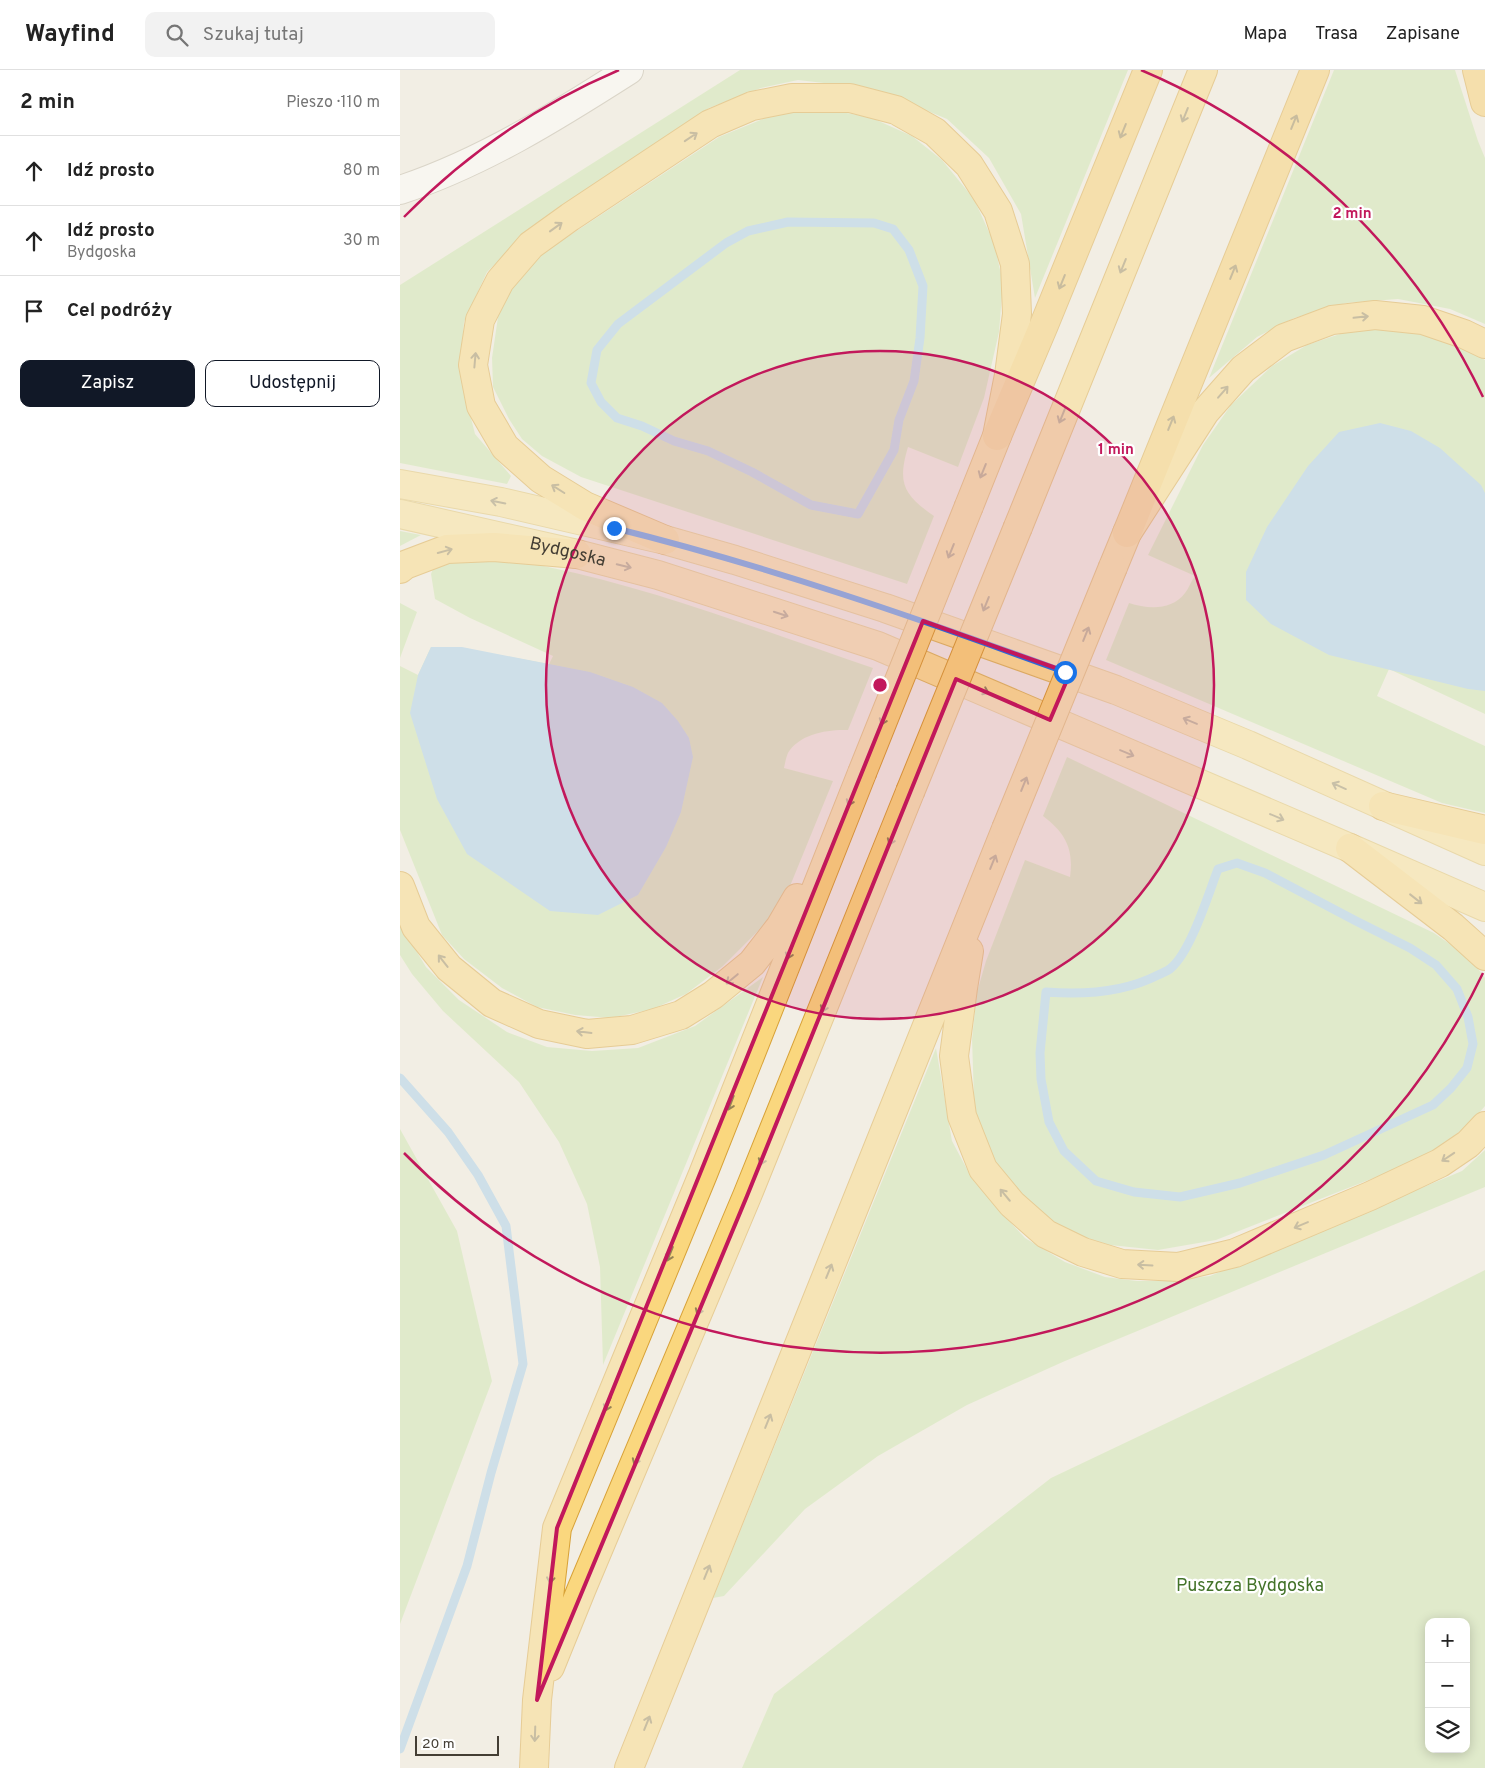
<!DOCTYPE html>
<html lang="pl">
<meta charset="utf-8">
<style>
:root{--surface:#fff;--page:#f2f2f2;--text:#222;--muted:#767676;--line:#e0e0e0;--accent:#111827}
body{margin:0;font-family:Overpass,sans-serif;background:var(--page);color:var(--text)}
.controls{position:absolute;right:15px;bottom:15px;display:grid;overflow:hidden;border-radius:10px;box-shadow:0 2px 12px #0003}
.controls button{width:45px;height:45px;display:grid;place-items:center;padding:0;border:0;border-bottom:1px solid var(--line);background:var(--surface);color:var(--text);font:25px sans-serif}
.scale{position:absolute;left:15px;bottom:12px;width:84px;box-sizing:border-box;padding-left:5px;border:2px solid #443e34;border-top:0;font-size:14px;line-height:18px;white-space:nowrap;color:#443e34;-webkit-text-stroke:4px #fff;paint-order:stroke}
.stop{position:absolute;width:15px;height:15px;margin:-11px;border:4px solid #1a73e8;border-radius:50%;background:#fff}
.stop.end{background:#1a73e8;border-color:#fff;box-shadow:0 1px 5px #0008}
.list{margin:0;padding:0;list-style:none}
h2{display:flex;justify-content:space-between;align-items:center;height:65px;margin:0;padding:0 20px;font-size:21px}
h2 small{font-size:16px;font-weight:400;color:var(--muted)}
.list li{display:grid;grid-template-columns:32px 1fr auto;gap:15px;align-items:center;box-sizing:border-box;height:70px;padding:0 20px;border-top:1px solid var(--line)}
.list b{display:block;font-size:19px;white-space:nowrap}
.list p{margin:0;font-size:16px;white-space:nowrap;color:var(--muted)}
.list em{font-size:16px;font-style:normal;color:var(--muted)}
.actions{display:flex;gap:10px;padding:15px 20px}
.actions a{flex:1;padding:11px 0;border:1px solid var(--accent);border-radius:10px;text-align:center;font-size:18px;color:var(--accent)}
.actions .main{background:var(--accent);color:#fff}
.icon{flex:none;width:28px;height:28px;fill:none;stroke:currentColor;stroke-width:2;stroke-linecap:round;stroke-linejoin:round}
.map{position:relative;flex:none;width:1085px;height:1698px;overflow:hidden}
header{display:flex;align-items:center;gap:30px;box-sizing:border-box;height:70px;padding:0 25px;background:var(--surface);border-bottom:1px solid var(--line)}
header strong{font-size:24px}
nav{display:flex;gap:28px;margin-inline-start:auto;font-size:18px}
.search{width:350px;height:45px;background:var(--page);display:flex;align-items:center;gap:12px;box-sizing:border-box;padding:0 18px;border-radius:10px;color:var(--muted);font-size:19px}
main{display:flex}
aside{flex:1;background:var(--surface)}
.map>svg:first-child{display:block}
.green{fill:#cbe5ae;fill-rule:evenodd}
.water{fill:#a2cced}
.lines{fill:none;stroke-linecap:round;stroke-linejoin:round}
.stream{stroke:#a2cced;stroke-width:9}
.tertiary-casing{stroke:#bdb6a7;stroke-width:30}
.primary-casing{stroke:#dfbe65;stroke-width:30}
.trunk-casing{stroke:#d8a238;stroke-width:30}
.motorway-casing{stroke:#d8a238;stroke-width:30}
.tertiary{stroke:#fff;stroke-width:28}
.primary{stroke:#fbe194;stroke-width:28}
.trunk{stroke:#fad77e;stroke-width:28}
.motorway{stroke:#f9cd68;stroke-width:28}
.trunk-bridge-casing{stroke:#d8a238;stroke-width:30;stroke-linecap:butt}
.trunk-bridge{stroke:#fad77e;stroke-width:28}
.oneway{stroke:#968355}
.oneway2{stroke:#957e4b}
.oneway3{stroke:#96875f}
.route{stroke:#1a73e8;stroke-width:6}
.marked{fill:none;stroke:#c2185b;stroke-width:4;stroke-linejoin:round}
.ring{fill:none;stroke:#c2185b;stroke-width:2.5}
.labels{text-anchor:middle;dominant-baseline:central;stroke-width:4.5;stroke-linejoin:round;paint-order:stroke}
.street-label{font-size:18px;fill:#443e34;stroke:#fff}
.park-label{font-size:18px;fill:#43732a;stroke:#fff}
.centre{fill:#c2185b;stroke:#fff;stroke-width:2.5}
.ring-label{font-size:15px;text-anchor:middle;font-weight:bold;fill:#c2185b;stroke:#fff;stroke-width:4.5;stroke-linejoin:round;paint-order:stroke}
</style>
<header>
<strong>Wayfind</strong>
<div class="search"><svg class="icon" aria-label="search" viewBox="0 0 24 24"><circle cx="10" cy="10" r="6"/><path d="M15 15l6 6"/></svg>Szukaj tutaj</div>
<nav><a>Mapa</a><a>Trasa</a><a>Zapisane</a></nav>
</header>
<main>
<aside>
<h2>2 min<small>Pieszo · 110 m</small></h2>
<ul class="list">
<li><svg class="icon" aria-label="ahead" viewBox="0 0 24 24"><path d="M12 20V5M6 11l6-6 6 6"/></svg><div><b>Idź prosto</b></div><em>80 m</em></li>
<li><svg class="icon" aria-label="ahead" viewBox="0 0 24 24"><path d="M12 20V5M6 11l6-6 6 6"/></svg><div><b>Idź prosto</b><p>Bydgoska</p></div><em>30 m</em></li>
<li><svg class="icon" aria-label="arrive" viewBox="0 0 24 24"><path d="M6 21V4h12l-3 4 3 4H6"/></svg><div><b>Cel podróży</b></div></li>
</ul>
<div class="actions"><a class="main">Zapisz</a><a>Udostępnij</a></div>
</aside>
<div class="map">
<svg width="1085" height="1698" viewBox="0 0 1085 1698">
<rect width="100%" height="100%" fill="#f2eee4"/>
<path class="green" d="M340 0H728L635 228 621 144 589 88 547 49 501 30 441 15 398 10 361 18 309 38 136 154 87 202 64 252 61 289 65 324 75 364 111 406 107 414 0 393V215Z
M934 0H1055L1078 71 1085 88V254L1050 239 998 229 946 233 894 248 857 267 809 308Z
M432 40 472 48 512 66 542 90 574 129 594 173 603 213 599 262 584 328 558 397 508 377C497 414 504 425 534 446L507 514 181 407 142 386 122 369 109 349 93 317 92 288 99 240 114 216 140 185 319 67 365 48 398 41Z
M983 258 1028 263 1069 280 1085 290V644L989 599 977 626 1085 676V743L1042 733 706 590 729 533C748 539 771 541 785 523 789 518 791 511 795 506L748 485 803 375 831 335 872 296 907 275 943 263Z
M0 461 21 465 0 476Z
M99 490C115 492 132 493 148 497 259 520 366 562 473 598L448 660C428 659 399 664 388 683 386 687 385 694 384 698L433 711 388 821 366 853 323 896 286 924 253 939 211 948 175 945 137 937 102 918 64 889 42 865 0 760V596L18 605 31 577 94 584 149 594 153 586 70 548 35 529 31 504 34 496 49 493Z
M0 533 17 542 0 588Z
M667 687 1034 863 1070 888 1085 908V1036L1073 1050 1041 1077 994 1100 816 1170 758 1180 710 1175 668 1162 636 1141 599 1104 579 1066 574 1029 572 969 577 922 586 891 625 790 670 807C674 778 665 763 643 746Z
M0 854 26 897 59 930 107 962 147 977 192 981 238 978 295 956 363 907 203 1295 200 1197 187 1134 159 1072 119 1012 43 941 12 904 0 885Z
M536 978 552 1071 568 1101 601 1142 625 1168 665 1192 705 1207 737 1211H770L810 1206 1062 1101 1085 1080V1117L665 1291 567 1335 478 1386 405 1439 324 1526 313 1528Z
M0 1059 57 1161 92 1311 0 1554Z
M1085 1200V1698H342L374 1624 651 1408 1015 1235ZM1029 1552H1066V1679H1029Z"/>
<path class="water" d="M980 353 1011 361 1040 378 1081 415 1085 423V621L1068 619 929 585 871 554 846 530V502L867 457 908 396 939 362Z
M31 577H62L190 602 233 617 262 633 278 651 289 668 293 687 281 742 266 777 238 825 198 845 150 841 67 784 37 729 10 643 18 605Z"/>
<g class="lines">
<path class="stream" d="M388 152 474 153 493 159 509 180 523 216 520 268 514 311 499 350 494 380 458 444 411 435 352 402 308 381 274 371 242 356 217 348 201 332 191 313 197 280 218 254 326 173 348 161Z
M837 793 865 803 956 851 1010 878 1036 895 1057 919 1068 947 1073 974 1067 998 1051 1018 1033 1035 924 1085 840 1113 780 1127 734 1122 696 1111 664 1081 649 1052 641 1009 640 983 646 922C684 925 723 923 758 905 762 903 768 901 771 898 791 881 808 825 818 799Z
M0 1008 48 1062 78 1105 106 1156 123 1294 91 1403 67 1496 0 1679"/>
<g class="tertiary-casing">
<path id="tertiary" d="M0 120C82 93 157 46 229 0"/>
</g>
<g class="primary-casing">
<g id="primary">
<path d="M0 414 101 432 265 470 335 490 485 538 716 620 848 675 1085 781"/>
<path id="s1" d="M0 444 177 484 258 505 478 576 950 778 1085 837"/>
</g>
</g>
<g class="trunk-casing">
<path id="trunk" d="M618 457 803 0
M265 470 185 436 141 409 105 377 81 336 73 295 80 250 100 211 131 175 170 147 310 54 352 36 392 28H450L496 40 535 62 569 95 598 141 615 194 617 244 609 305 597 366 569 436
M713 497 727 463 805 342 843 299 884 268 932 250 975 245 1023 250 1064 264 1085 274
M0 499 5 495 47 479 94 477 177 484
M983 736 1085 760
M950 778 1053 857 1085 886
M0 816 16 857 49 898 92 933 139 954 187 964 232 960 281 945 313 925 352 893 380 857 397 828
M569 881 563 918 554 986 562 1046 583 1099 612 1134 646 1164 683 1182 722 1194 778 1197 835 1183 970 1126 1040 1093 1068 1074 1085 1056
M150 1597 182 1518 347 1126 510 722
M134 1698 137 1630 157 1458 303 1104 462 703
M229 1698 606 759"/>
</g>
<g class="motorway-casing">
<path id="motorway" d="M1077 0 1085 32
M597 366 644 255 748 0
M727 463 915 0"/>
</g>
<use href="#tertiary" class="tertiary"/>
<use href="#primary" class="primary"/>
<use href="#trunk" class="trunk"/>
<use href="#motorway" class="motorway"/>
<g class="trunk-bridge-casing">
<path id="trunk-bridge" d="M462 703 569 436
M510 722 618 457
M606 759 713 497"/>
</g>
<use href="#trunk-bridge" class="trunk-bridge"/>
</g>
<defs><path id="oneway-shaft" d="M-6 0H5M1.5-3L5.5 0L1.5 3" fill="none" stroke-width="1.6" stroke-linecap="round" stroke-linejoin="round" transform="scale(1.25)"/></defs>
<g class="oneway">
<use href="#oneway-shaft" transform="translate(785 45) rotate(112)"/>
<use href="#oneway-shaft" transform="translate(291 67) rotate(-34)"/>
<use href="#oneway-shaft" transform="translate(156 157) rotate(-36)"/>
<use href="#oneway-shaft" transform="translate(723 196) rotate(112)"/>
<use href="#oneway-shaft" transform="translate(961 247) rotate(-6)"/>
<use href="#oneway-shaft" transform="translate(75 290) rotate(-85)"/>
<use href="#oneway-shaft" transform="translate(823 322) rotate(-49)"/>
<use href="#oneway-shaft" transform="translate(662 346) rotate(112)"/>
<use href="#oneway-shaft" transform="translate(583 401) rotate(112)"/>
<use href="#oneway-shaft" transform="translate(158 419) rotate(-148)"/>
<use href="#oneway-shaft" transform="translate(45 481) rotate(-15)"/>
<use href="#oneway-shaft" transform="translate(551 481) rotate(112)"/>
<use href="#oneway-shaft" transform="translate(586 534) rotate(112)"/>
<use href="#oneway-shaft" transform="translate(686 564) rotate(-68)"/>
<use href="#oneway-shaft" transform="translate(484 648) rotate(112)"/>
<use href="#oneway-shaft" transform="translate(624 714) rotate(-68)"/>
<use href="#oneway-shaft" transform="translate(451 729) rotate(112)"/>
<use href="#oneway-shaft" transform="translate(492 768) rotate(112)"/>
<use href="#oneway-shaft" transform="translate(593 792) rotate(-68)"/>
<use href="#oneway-shaft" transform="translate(1016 829) rotate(38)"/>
<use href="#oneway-shaft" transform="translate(390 882) rotate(111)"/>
<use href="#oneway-shaft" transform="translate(43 891) rotate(-128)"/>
<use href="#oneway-shaft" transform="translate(332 909) rotate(140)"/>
<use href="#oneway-shaft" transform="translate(425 935) rotate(112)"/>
<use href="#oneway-shaft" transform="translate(184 962) rotate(-173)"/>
<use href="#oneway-shaft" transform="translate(331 1033) rotate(111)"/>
<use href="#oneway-shaft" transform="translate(1048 1087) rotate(146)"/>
<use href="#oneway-shaft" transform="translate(363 1088) rotate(112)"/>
<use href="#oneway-shaft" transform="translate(605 1125) rotate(-130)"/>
<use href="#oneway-shaft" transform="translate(901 1155) rotate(157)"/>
<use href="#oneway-shaft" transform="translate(270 1184) rotate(112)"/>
<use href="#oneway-shaft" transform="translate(745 1195) rotate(-177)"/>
<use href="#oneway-shaft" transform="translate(429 1201) rotate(-68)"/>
<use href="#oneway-shaft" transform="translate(300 1238) rotate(113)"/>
<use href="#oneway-shaft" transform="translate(208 1334) rotate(112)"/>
<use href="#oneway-shaft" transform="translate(368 1351) rotate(-68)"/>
<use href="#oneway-shaft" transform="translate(237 1388) rotate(113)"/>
<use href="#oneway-shaft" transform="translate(307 1502) rotate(-68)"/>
<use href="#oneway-shaft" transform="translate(151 1506) rotate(97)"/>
<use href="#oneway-shaft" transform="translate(247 1653) rotate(-68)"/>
<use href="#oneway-shaft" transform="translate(135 1664) rotate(92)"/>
</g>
<g class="oneway2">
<use href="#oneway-shaft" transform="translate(894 52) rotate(-68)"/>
<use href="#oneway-shaft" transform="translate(723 61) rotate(112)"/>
<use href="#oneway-shaft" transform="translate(833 202) rotate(-68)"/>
<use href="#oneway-shaft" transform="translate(662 212) rotate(112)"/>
<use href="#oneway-shaft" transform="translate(771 353) rotate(-68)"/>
</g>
<g class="oneway3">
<use href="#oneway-shaft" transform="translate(98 432) rotate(-169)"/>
<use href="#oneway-shaft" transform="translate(224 496) rotate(14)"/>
<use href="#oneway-shaft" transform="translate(381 544) rotate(18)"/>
<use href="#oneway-shaft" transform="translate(582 620) rotate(23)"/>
<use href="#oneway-shaft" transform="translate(790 651) rotate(-157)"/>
<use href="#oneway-shaft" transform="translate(727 683) rotate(23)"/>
<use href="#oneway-shaft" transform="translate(939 716) rotate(-156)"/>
<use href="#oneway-shaft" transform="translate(877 747) rotate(23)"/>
</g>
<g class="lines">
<path class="route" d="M214 458C368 496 517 548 665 602"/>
</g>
<path d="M0 0H1085V1698H0ZM523 551 670 603 650 650 556 609 347 1126 137 1630 157 1458Z" fill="#f2eee4" fill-opacity=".55" fill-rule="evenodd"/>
<path class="marked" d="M523 551 670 603 650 650 556 609 347 1126 137 1630 157 1458Z"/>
<circle cx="480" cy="615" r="334" fill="#c2185b" fill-opacity=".12"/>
<g class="ring">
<circle cx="480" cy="615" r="334"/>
<path d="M1083 903A668 668 0 0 1 4 1083M4 147A668 668 0 0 1 219 0M741 0A668 668 0 0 1 1083 327"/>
</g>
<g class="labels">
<g class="street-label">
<text stroke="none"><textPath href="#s1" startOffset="172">Bydgoska</textPath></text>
</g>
<g class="park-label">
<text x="850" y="1516">Puszcza Bydgoska</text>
</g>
</g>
<circle cx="480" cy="615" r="8" class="centre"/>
<g class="ring-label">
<text x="952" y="148">2 min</text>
<text x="716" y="384">1 min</text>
</g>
</svg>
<div class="controls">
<button>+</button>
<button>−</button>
<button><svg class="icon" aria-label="layers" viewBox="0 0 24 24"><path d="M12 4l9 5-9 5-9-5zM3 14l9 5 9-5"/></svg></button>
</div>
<div class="scale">20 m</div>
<div class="stop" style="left:665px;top:602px"></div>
<div class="stop end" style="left:214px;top:458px"></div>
</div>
</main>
